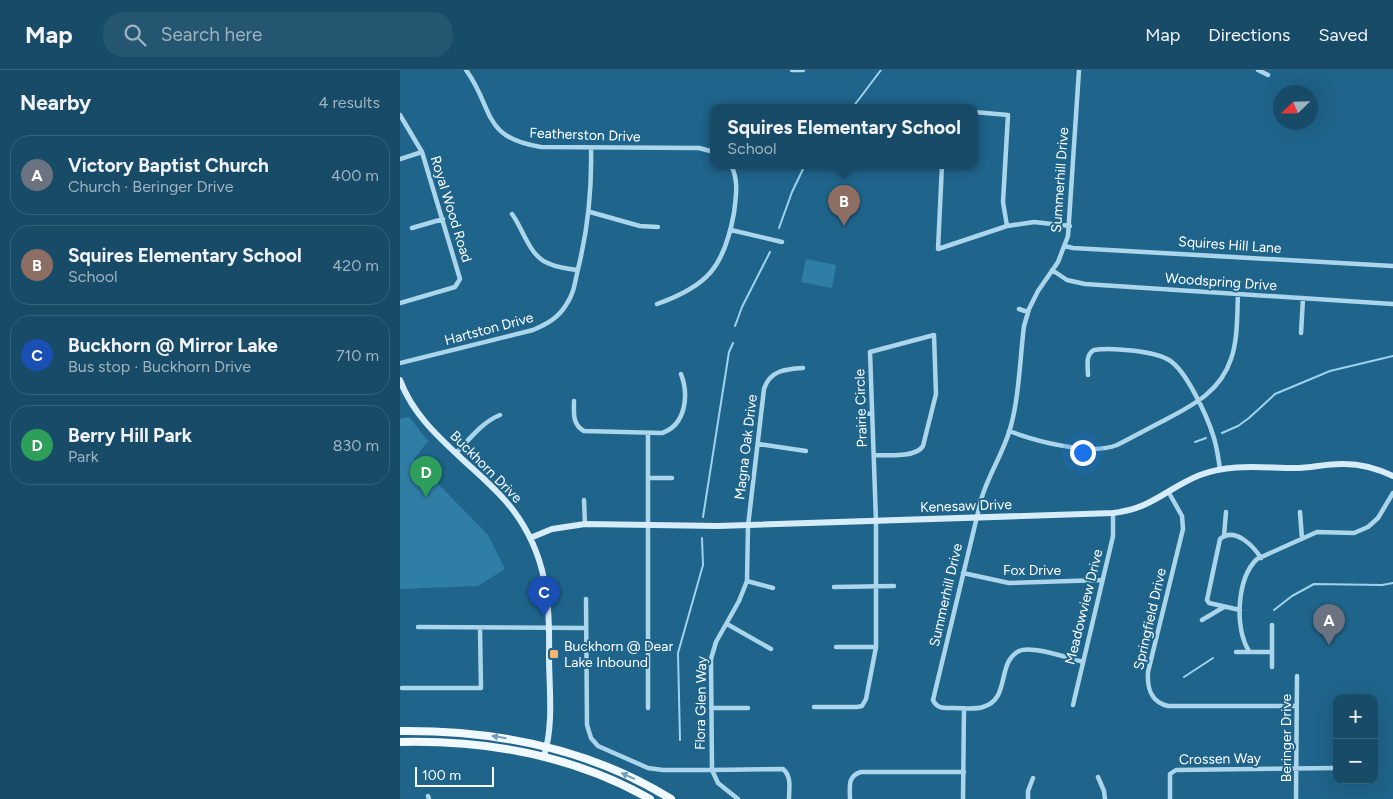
<!DOCTYPE html>
<meta charset="utf-8">
<style>
:root{--surface:#174b68;--page:#245571;--text:#f1f3f6;--muted:#9eb3c0;--line:#36637c;--accent:#fab36b}
body{margin:0;font-family:Figtree,sans-serif;background:var(--page);color:var(--text)}
.controls{position:absolute;right:15px;bottom:15px;display:grid;overflow:hidden;border-radius:10px;box-shadow:0 5px 20px #0002}
.controls button{width:45px;height:45px;display:grid;place-items:center;padding:0;border:0;border-bottom:1px solid var(--line);background:var(--surface);color:var(--text);font:25px sans-serif}
.compass{position:absolute;left:873px;top:15px;width:45px;height:45px;border-radius:50%;background:var(--surface);box-shadow:0 5px 20px #0002;rotate:247deg}
.scale{position:absolute;left:15px;bottom:12px;width:79px;box-sizing:border-box;padding-left:5px;border:2px solid #fff;border-top:0;font-size:14px;line-height:18px;white-space:nowrap;color:#fff;-webkit-text-stroke:4px #1f648a;paint-order:stroke}
.you{position:absolute;left:682px;top:382px;width:18px;height:18px;margin:-12px;border:4px solid #fff;border-radius:50%;background:#1a73e8;box-shadow:0 0 0 8px #1a73e833}
.badge{display:grid;place-items:center;width:32px;height:32px;border-radius:50%;background:var(--accent);color:#fff;font-size:16px;font-weight:700}
.pin{position:absolute;translate:-50% -41px;filter:drop-shadow(0 1px 2px #0008)}
.pin::after{content:'';position:absolute;top:26px;width:18px;height:15px;background:inherit;clip-path:polygon(0 0,100% 0,50% 100%)}
.popup{position:absolute;left:310px;top:34px;width:268px;height:65px;box-sizing:border-box;display:grid;place-content:center;border-radius:10px;background:var(--surface);filter:drop-shadow(0 1px 4px #0005);font-size:16px;white-space:nowrap;color:var(--muted)}
.popup b{font-size:19px;color:var(--text)}
.popup::after{content:'';position:absolute;left:50%;top:100%;margin-left:-10px;border:10px solid transparent;border-top-color:var(--surface)}
.list{margin:0;padding:0;list-style:none}
h2{display:flex;justify-content:space-between;align-items:center;height:65px;margin:0;padding:0 20px;font-size:21px}
h2 small{font-size:16px;font-weight:400;color:var(--muted)}
.list li{display:grid;grid-template-columns:32px 1fr auto;gap:15px;align-items:center;box-sizing:border-box;height:80px;margin:0 10px 10px;padding:0 10px;border:1px solid var(--line);border-radius:20px}
.list b{display:block;font-size:19px;white-space:nowrap}
.list p{margin:0;font-size:16px;white-space:nowrap;color:var(--muted)}
.list em{font-size:16px;font-style:normal;color:var(--muted)}
.icon{flex:none;width:28px;height:28px;fill:none;stroke:currentColor;stroke-width:2;stroke-linecap:round;stroke-linejoin:round}
.map{position:relative;flex:none;width:993px;height:729px;overflow:hidden}
header{display:flex;align-items:center;gap:30px;box-sizing:border-box;height:70px;padding:0 25px;background:var(--surface);border-bottom:1px solid var(--line)}
header strong{font-size:24px}
nav{display:flex;gap:28px;margin-inline-start:auto;font-size:18px}
.search{width:350px;height:45px;background:var(--page);display:flex;align-items:center;gap:12px;box-sizing:border-box;padding:0 18px;border-radius:20px;color:var(--muted);font-size:19px}
main{display:flex}
aside{flex:1;background:var(--surface)}
.map>svg:first-child{display:block}
.green{fill:#2f7ea6}
.lines{fill:none;stroke-linecap:round;stroke-linejoin:round}
.stream{stroke:#9ed3ed;stroke-width:2}
.street{stroke:#abd5eb;stroke-width:4.5}
.secondary{stroke:#d7ecf9;stroke-width:6}
.primary{stroke:#f0f9fe;stroke-width:8}
.oneway{fill:#73a0b8}
.poi-dot{fill:#fab36b;stroke:#1f648a;stroke-width:2}
.labels{text-anchor:middle;dominant-baseline:central;stroke-width:4;stroke-linejoin:round;paint-order:stroke}
.street-label{font-size:14px;fill:#fff;stroke:#1f648a}
.poi-label{font-size:14px;fill:#fff;stroke:#1f648a;text-anchor:start}
</style>
<header>
<strong>Map</strong>
<div class="search"><svg class="icon" aria-label="search" viewBox="0 0 24 24"><circle cx="10" cy="10" r="6"/><path d="M15 15l6 6"/></svg>Search here</div>
<nav><a>Map</a><a>Directions</a><a>Saved</a></nav>
</header>
<main>
<aside>
<h2>Nearby<small>4 results</small></h2>
<ul class="list">
<li><span class="badge" style="background:#6b7280">A</span><div><b>Victory Baptist Church</b><p>Church · Beringer Drive</p></div><em>400 m</em></li>
<li><span class="badge" style="background:#8d6e63">B</span><div><b>Squires Elementary School</b><p>School</p></div><em>420 m</em></li>
<li><span class="badge" style="background:#1a4fb4">C</span><div><b>Buckhorn @ Mirror Lake</b><p>Bus stop · Buckhorn Drive</p></div><em>710 m</em></li>
<li><span class="badge" style="background:#2e9e5b">D</span><div><b>Berry Hill Park</b><p>Park</p></div><em>830 m</em></li>
</ul>
</aside>
<div class="map">
<svg width="993" height="729" viewBox="0 0 993 729">
<rect width="100%" height="100%" fill="#1f648a"/>
<path class="green" d="M406 189 436 195 432 218 401 212Z
M9 347 28 371 14 389 88 465 105 499 78 516 0 519V349Z"/>
<g class="lines">
<path class="stream" d="M453 37 481 0
M379 158 392 122 405 95
M335 256 342 237 370 182
M822 363 838 356 849 348 875 324 930 301 993 286
M795 372 806 368
M303 447 329 282 333 273
M874 540 892 526 914 514 982 515 993 513
M784 607 813 588
M280 670 278 583 303 495 302 468"/>
<path class="street" d="M66 0C94 38 81 68 141 77L299 78 314 82
M392 0H403
M679 0 668 166 658 192 638 221 629 239 624 256C620 288 619 329 610 359 603 384 588 405 581 430L533 630C537 639 544 638 553 638 562 638 574 640 583 637 611 629 596 593 619 581 631 575 668 588 683 592
M858 0 868 5
M0 45 22 82 60 209 55 217 0 233
M0 89 22 82
M542 95 538 179 607 156 603 132 608 45 574 42
M190 142 240 156 258 157
M112 144C124 160 129 187 150 194 159 198 169 199 178 200
M607 156 634 152 670 156
M12 158 43 149
M331 160 382 172
M665 176 673 178 993 196
M652 200 667 210 685 214 993 234
M257 234C308 216 324 197 334 143 336 126 339 111 331 95
M619 239 628 242
M901 263 903 228
M0 293 133 260C147 254 158 248 166 235 174 224 175 212 178 199 188 159 192 120 191 78
M688 305C688 296 685 285 694 280 710 277 754 281 769 290 786 300 807 346 813 365 817 376 818 387 820 399
M174 331C174 343 172 354 184 361L262 363C286 355 289 325 281 304
M462 343 472 344
M609 361C636 371 690 386 717 375 733 367 749 358 765 350 793 335 820 322 831 289 838 269 837 245 838 224
M358 374 406 381
M56 383C69 370 82 352 100 345
M248 408H272
M769 423 782 446 783 459 748 602C747 619 751 632 768 636H897
M184 430 185 454
M900 442 902 469
M824 466 826 442
M563 503 609 513 702 510
M347 511 373 518
M434 517 494 516
M186 529 187 655 191 668 198 676 248 698 263 700H312L311 589 316 572 339 531 347 511 348 456 364 319C370 300 386 299 403 298
M840 540 809 533 807 530 820 469C835 456 854 477 861 488
M802 550 824 537
M327 554 371 579
M872 555V597
M18 557 186 558
M436 577H476
M849 581C834 558 837 508 857 489L917 462 954 463 968 457 978 448 993 423
M836 582H871
M2 618H81L80 558
M673 635 710 479 713 466V443
M414 637H457L462 636 466 629 476 577V451L470 282 534 265 536 324 523 376C516 388 487 385 474 385
M248 638V363
M311 638H348
M698 707 704 721 705 729
M28 726 29 729
M338 729 318 713 312 700 383 699C392 707 389 718 389 729
M450 729C450 717 447 706 461 702H564
M563 729 564 638
M628 729V721L633 708
M770 729V704L776 700 937 698
M896 729 897 606"/>
<path class="secondary" d="M0 310C12 342 35 364 60 387 78 404 98 420 113 440 147 485 150 532 149 585 149 618 154 654 144 686
M130 468 152 459 185 454 318 456 713 443C752 439 767 418 800 405 831 393 863 398 895 398 912 398 928 393 945 394 962 394 978 399 993 406"/>
<path class="primary" d="M0 661C95 660 189 678 271 729
M0 672C87 670 173 685 250 729"/>
</g>
<defs><path id="oneway-solid" d="M-6-.8H1V-3.2L6.5 0L1 3.2V.8H-6Z" transform="scale(1.25)"/></defs>
<g class="oneway">
<use href="#oneway-solid" transform="translate(99 667) rotate(-171)"/>
<use href="#oneway-solid" transform="translate(228 706) rotate(-155)"/>
</g>
<rect class="poi-dot" x="149" y="579" width="10" height="10" rx="2.5"/>
<g class="labels">
<g class="street-label">
<text transform="translate(185 65) rotate(2)">Featherston Drive</text>
<text transform="translate(660 110) rotate(-86)">Summerhill Drive</text>
<text transform="translate(51 139) rotate(73)">Royal Wood Road</text>
<text transform="translate(830 175) rotate(4)">Squires Hill Lane</text>
<text transform="translate(821 212) rotate(4)">Woodspring Drive</text>
<text transform="translate(89 259) rotate(-15)">Hartston Drive</text>
<text transform="translate(461 338) rotate(-92)">Prairie Circle</text>
<text transform="translate(346 377) rotate(-83)">Magna Oak Drive</text>
<text transform="translate(86 397) rotate(45)">Buckhorn Drive</text>
<text transform="translate(566 436) rotate(-2)">Kenesaw Drive</text>
<text x="632" y="500">Fox Drive</text>
<text transform="translate(546 525) rotate(-77)">Summerhill Drive</text>
<text transform="translate(684 537) rotate(-76)">Meadowview Drive</text>
<text transform="translate(750 549) rotate(-77)">Springfield Drive</text>
<text transform="translate(301 633) rotate(-89)">Flora Glen Way</text>
<text transform="translate(886 668) rotate(-90)">Beringer Drive</text>
<text transform="translate(820 689) rotate(-1)">Crossen Way</text>
</g>
<g class="poi-label">
<text x="164" y="576">Buckhorn @ Dear<tspan x="164" dy="16">Lake Inbound</tspan></text>
</g>
</g>
</svg>
<div class="controls">
<button>+</button>
<button>−</button>
</div>
<svg class="compass" viewBox="-18 -18 36 36"><path d="M0-13l5 13h-10z" fill="#e53935"/><path d="M0 13l5-13h-10z" fill="#9eb3c0"/></svg>
<div class="scale">100 m</div>
<div class="you"></div>
<div class="pin badge" style="left:929px;top:575px;background:#6b7280">A</div>
<div class="pin badge" style="left:444px;top:156px;background:#8d6e63">B</div>
<div class="popup"><b>Squires Elementary School</b>School</div>
<div class="pin badge" style="left:144px;top:547px;background:#1a4fb4">C</div>
<div class="pin badge" style="left:26px;top:427px;background:#2e9e5b">D</div>
</div>
</main>
